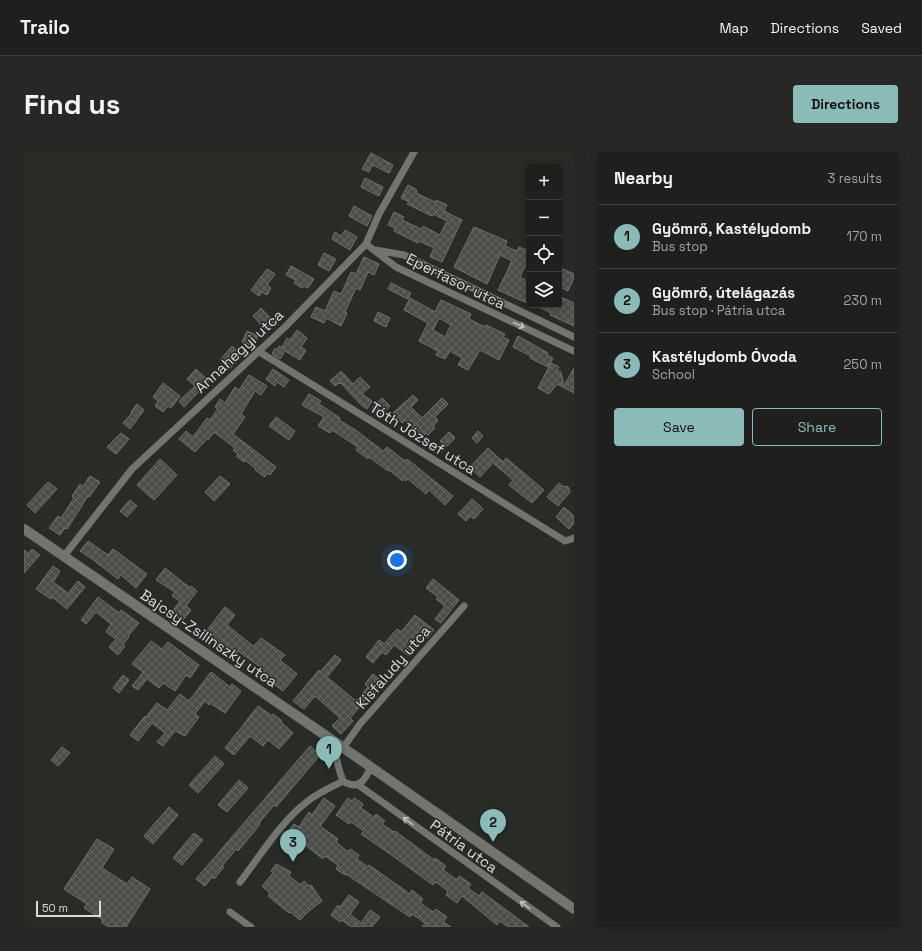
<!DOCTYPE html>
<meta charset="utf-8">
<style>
:root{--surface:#1f201d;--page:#272826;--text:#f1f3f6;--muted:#a1a3a4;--line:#3c3e3b;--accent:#8bbbb9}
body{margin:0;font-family:"Space Grotesk",sans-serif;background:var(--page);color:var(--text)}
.controls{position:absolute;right:12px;top:12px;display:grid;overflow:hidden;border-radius:4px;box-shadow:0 2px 10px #0003}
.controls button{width:36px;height:36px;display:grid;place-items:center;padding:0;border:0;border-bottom:1px solid var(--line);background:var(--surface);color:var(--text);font:20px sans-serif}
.scale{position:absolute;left:12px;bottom:10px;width:65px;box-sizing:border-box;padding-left:4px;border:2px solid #dadcd9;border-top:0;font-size:11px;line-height:14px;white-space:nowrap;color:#dadcd9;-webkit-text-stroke:3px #292b27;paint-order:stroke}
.you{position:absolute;left:373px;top:408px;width:14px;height:14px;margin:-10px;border:3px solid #fff;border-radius:50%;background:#1a73e8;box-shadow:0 0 0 6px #1a73e833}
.badge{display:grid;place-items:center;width:26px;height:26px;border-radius:50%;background:var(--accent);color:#111;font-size:13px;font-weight:700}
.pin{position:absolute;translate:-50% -33px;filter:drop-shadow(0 1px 2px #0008)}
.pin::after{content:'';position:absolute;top:21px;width:14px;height:12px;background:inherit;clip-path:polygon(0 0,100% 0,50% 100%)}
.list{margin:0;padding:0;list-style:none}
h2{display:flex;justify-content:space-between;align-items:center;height:52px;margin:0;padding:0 16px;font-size:17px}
h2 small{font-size:13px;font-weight:400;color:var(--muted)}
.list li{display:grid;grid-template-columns:26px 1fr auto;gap:12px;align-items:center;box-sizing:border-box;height:64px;padding:0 16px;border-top:1px solid var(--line)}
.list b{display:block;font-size:15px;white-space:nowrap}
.list p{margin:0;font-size:13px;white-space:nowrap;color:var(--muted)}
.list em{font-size:13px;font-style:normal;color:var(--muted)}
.actions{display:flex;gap:8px;padding:12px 16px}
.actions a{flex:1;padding:9px 0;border:1px solid var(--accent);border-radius:4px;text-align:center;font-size:14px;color:var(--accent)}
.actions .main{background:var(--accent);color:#111}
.icon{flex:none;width:22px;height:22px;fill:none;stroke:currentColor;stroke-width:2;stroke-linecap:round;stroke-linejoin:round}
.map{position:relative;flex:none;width:550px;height:775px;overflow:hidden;border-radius:4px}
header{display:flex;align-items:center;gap:24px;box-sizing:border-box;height:56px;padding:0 20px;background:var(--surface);border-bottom:1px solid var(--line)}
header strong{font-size:19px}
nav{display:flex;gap:22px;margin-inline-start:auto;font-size:14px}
.intro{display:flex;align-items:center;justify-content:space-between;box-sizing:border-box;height:96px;padding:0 24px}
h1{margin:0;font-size:28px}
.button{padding:10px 18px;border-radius:4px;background:var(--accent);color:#111;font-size:14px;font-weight:700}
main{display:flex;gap:24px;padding:0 24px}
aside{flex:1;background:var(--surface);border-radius:4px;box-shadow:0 2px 10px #0003}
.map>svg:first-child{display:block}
.building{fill:url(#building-cross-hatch);stroke:#6e716c;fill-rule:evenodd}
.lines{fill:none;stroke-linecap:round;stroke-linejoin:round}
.street{stroke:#71746f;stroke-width:7}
.secondary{stroke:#71746f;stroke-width:10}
.oneway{stroke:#c0c2be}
.labels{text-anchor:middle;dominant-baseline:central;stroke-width:3;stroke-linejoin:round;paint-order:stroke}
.street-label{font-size:15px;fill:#dadcd9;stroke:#292b27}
</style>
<header>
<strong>Trailo</strong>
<nav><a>Map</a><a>Directions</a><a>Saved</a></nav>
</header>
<div class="intro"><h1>Find us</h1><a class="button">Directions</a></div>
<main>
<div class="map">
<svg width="550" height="775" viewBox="0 0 550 775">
<defs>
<pattern id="building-cross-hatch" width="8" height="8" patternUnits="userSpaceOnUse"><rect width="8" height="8" fill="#4a4d48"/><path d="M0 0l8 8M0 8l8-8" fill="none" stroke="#646662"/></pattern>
</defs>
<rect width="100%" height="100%" fill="#292b27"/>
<path class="building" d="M347 1 369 13 365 21 349 13 345 20 338 17Z
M341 26 359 35 355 44 337 35Z
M384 33 393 38 392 41 411 50 412 48 423 53 420 59 438 68 418 110 406 105 410 96 395 89 394 91 370 79 371 76 364 73 370 60 380 65 378 68 397 77 399 74 416 83 423 69 409 62 408 64 383 52 385 50 377 46Z
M330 54 348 64 343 74 325 64Z
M450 75 483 89 481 94 493 99 495 95 505 99V106L496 125 505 130V152L474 138 488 109 476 103 463 132 430 115Z
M321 78 333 85 326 98 308 87 311 80 317 84Z
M300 101 312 107 305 119 294 113Z
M340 105 355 112 350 123 344 120 336 138 332 136 321 160 323 161 317 174 302 166 300 171 287 165 292 155 301 159 310 139 317 142 327 120 332 122Z
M267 114 290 127 284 136 280 134 278 136 270 131 272 128 262 123Z
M243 117 251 122 243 133 247 136 243 143 238 140 235 144 227 138Z
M539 117 550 122V126L544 139 535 135V125Z
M367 131 387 141 384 147 364 137Z
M535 144 550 151V174L526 163 527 161 511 153H535Z
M386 146 411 160 417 148 447 162 445 167 461 175 462 173 481 182 479 185 485 188 475 208 456 198 444 218 434 213 438 206 426 199 421 207 412 203 414 199 395 189 404 171 380 158ZM415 166 427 173 421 185 409 178Z
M237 156 250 170 242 178 229 164Z
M354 160 366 166 362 175 350 169Z
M273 178 283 186 277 195 282 198 276 208 261 199 256 207 248 202 251 196 253 198 255 194 259 196 258 195 263 186 266 188Z
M223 179 234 184 228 195 218 190Z
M494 184 524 201 523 203 529 206 524 215 506 206 507 204 489 195Z
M208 194 218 203 206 217 196 208Z
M527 211 535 215 533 218 537 220 540 234 550 216V241L533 232 525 242 514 236Z
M172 217 185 229 160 255 155 249 171 234 163 227Z
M249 217 265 228 260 235 253 230 251 234 242 227Z
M317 219 329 232 336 225 346 235 338 242 348 249 343 257 336 252 317 231 316 232 315 231 311 234 306 229Z
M225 223 243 234 237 243 231 239 217 262 221 265 209 282 252 315 246 323 243 321 241 325 231 318 232 317 221 308 220 310 212 304 214 302 209 298 211 296 190 280 184 288 183 287 171 300 155 287 162 279 169 285 183 266 186 268 194 257 191 255 196 247 201 251 211 235 215 238Z
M139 231 156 244 147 256 144 254 139 260 131 254 134 249 129 245Z
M285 242 297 249 295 252 316 266 315 268 333 279 359 299 363 295 381 309 383 307 429 344 421 353 405 338 402 342 384 327 382 329 380 327 379 329 365 318 364 319 345 305 344 307 332 298 334 295 308 278 306 281 294 274 300 265 278 253Z
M389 243 394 248 387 255 398 266 418 246 424 252 411 265 414 269 409 274 411 276 404 283 402 281 398 285 381 268 378 271 369 261Z
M358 246 366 254 357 264 348 256Z
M113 252 120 258 106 277 99 271 108 261 107 260Z
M252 265 271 279 265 288 245 274Z
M454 279 459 284 453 291 448 286Z
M425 280 431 286 422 295 416 289Z
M97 281 105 287 92 302 83 295Z
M464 296 479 310 482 306 520 338 508 351 485 333 489 328 469 311 456 325 446 315Z
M136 307 153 323 130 348 113 333Z
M66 324 76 330 65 345 64 344 43 377 41 376 36 383 25 376 34 364 37 366 50 346 48 344 56 332 59 334Z
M196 324 206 332 190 349 181 340Z
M24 330 33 337 11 361 3 353Z
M535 331 540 335 543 334 545 336 546 340 534 354 523 345Z
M448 347 459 357 450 367 446 364 442 369 434 362Z
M106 348 113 354 103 365 96 359Z
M540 355 550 364V371L545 377 532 365Z
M64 389 84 403 89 397 123 422 112 436 97 423 94 427 68 407 56 399Z
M8 397 16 403 0 421V398L4 401Z
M29 414 36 419 29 430 44 441 54 429 61 435 43 457 28 445 27 447 12 437Z
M141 416 166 436 167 434 173 439 162 454 167 458 158 469 148 460 156 449 148 444 151 440 132 428Z
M409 427 435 448 417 471 411 467 421 454 412 447 414 445 402 436Z
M74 445 95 461 97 458 115 471 104 484 105 485 99 492 101 494 94 503 85 495 92 487 82 480 87 472 72 460 62 472 57 468Z
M201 455 211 463 203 473 229 494H230L237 486 261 503 256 508 273 522 259 539 246 529 245 531 234 521 238 516 214 499 209 505 181 481Z
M391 463 410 478 404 486 401 484 385 504 370 493 362 503 358 500 349 511 342 505 355 488 360 492 373 477 377 480Z
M127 489 138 497 144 490 175 513 166 526 162 523 151 539 139 531 135 536 123 527 114 538 108 534 119 520 108 512Z
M311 503 317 508 303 525 332 549 344 535 341 532 349 522 360 531 351 541 349 539 326 566 329 569 317 582 308 574 316 566 291 544 280 557 269 549 295 518 296 520Z
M187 520 206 535 208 532 217 539 201 561 186 551 185 553 181 549 171 562 175 565 161 584 151 579 139 594 133 590 141 581 128 571 114 589 106 583 121 564 122 565 133 551 143 558 156 542 165 549Z
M99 523 105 528 95 541 89 536Z
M234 554 248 564 249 562 258 569 257 570 269 581 255 597 244 588 239 594 226 584 210 603 201 596Z
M286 594 296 603 252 655 250 653 235 671 236 672 224 687 214 699 212 697 198 714 200 715 190 727 188 725 181 734 172 727Z
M38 595 46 601 34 614 27 608Z
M191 604 200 612 174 641 165 633Z
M215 628 224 636 203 660 194 653Z
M300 646 311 654 296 674 314 687 312 690 324 700 326 697 335 703 333 707 344 715 345 713 386 742 388 738 399 747 396 751 409 760 412 757 423 765 419 770 427 775H398L401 771 388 762 386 765 322 722 321 723 312 717 314 713 301 704 299 707 281 693 279 696 261 684 270 672 275 675 285 660 288 663Z
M324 646 328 649 330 646 339 652 337 656 350 665 352 662 361 669 358 672 370 680 371 679 410 708 411 706 422 714 419 718 433 728 435 724 447 732 444 736 455 744 458 740 505 775H484L476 769 473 773 438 744 433 751 422 743 424 739 412 730 409 733 369 704 337 682 340 679 327 670 325 672 312 663Z
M145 655 154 663 129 692 120 684Z
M170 681 179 688 158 713 149 706Z
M73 687 90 697 78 716 103 732 108 725 126 737 102 775H85L77 770 79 768 60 756 63 752 40 737Z
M252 712 267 720 265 724 277 733 280 729 285 734 287 733 298 749 285 759 276 768 266 760 265 761 244 744 246 741 238 734 249 721 247 719Z
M325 743 335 750 326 762 337 771 346 758 356 765 348 775H327L318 768 316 770 307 763 314 753 316 755Z"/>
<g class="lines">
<path class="street" d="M342 92 372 115 550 199
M351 98 380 103 550 185
M234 199 541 389 550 386
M40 404 108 317 262 174 342 92 355 62 390 0
M311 590C311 604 314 616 319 629 335 639 341 628 347 615
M319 596 336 572 440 454
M333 632 533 775
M216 730C236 704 258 668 284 649 294 641 308 635 319 629
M206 760 227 775"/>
<path class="secondary" d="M0 377 311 590 550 757"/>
</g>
<defs><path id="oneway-shaft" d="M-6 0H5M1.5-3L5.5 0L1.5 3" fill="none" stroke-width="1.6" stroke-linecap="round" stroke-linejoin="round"/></defs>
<g class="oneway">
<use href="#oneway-shaft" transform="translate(495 173) rotate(25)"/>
<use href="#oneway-shaft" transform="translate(384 669) rotate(-144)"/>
<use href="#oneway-shaft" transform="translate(501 753) rotate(-145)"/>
</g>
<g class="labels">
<g class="street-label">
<text transform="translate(432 129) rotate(26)">Eperfasor utca</text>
<text transform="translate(215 199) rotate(-43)">Annahegyi utca</text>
<text transform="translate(399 286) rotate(32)">Tóth József utca</text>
<text transform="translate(185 486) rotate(34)">Bajcsy-Zsilinszky utca</text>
<text transform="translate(369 515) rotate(-49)">Kisfaludy utca</text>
<text transform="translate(440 694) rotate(36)">Pátria utca</text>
</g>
</g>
</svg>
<div class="controls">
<button>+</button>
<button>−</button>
<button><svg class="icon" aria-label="locate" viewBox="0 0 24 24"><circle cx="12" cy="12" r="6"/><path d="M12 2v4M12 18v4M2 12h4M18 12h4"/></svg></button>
<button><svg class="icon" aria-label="layers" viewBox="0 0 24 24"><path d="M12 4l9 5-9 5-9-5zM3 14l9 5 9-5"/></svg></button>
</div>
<div class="scale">50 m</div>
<div class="you"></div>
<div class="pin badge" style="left:305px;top:617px">1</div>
<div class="pin badge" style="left:469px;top:690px">2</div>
<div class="pin badge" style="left:269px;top:710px">3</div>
</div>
<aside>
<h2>Nearby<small>3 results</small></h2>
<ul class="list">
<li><span class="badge">1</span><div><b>Gyömrő, Kastélydomb</b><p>Bus stop</p></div><em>170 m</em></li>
<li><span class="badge">2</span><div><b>Gyömrő, útelágazás</b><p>Bus stop · Pátria utca</p></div><em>230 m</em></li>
<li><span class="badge">3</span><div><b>Kastélydomb Óvoda</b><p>School</p></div><em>250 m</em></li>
</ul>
<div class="actions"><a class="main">Save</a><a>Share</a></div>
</aside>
</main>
